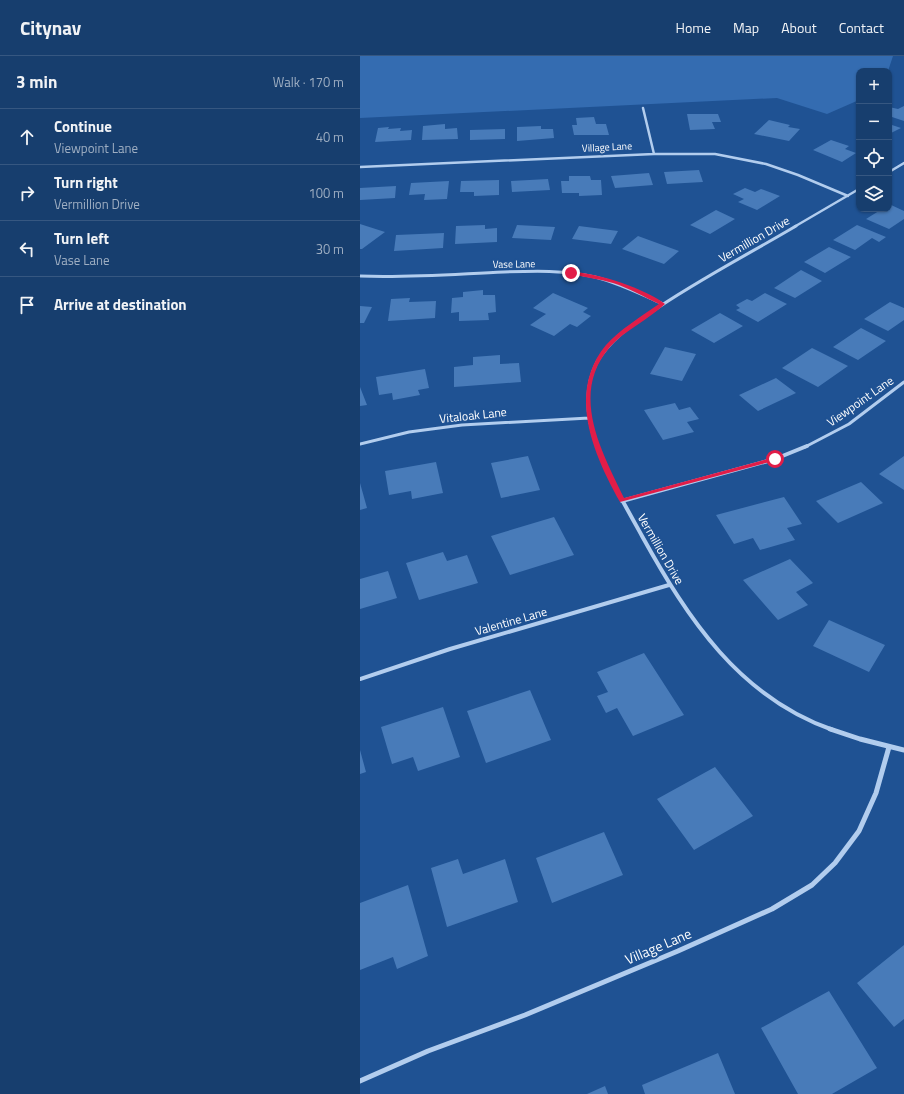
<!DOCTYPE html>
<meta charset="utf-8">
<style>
:root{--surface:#173e6e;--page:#204573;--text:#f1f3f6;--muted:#9eaec2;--line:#365781}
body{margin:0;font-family:"Titillium Web",sans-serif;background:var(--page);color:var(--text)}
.controls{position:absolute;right:12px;top:12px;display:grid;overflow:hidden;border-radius:8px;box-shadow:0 1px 3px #0004}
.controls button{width:36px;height:36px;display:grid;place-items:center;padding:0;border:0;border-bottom:1px solid var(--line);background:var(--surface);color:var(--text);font:20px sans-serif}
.stop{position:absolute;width:12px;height:12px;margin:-9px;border:3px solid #e11d48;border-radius:50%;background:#fff}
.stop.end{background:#e11d48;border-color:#fff;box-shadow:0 1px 4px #0008}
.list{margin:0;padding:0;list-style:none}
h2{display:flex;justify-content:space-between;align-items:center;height:52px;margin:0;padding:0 16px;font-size:17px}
h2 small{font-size:13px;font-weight:400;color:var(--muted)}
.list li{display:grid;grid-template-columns:26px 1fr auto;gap:12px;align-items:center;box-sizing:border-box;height:56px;padding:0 16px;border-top:1px solid var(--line)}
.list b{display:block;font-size:15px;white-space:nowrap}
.list p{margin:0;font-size:13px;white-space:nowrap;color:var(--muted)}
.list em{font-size:13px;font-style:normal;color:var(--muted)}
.icon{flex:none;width:22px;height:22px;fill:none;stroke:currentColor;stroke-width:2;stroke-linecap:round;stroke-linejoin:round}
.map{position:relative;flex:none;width:544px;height:1038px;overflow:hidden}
header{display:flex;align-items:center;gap:24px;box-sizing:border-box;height:56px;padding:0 20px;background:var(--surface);border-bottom:1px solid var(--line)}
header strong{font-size:19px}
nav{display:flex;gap:22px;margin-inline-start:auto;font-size:14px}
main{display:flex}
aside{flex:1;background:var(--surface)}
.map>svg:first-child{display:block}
.green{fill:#346cb1}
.building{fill:#487bb9}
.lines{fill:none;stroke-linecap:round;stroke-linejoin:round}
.minor-far3{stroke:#b2cdee;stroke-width:2.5}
.minor-far2{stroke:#b2cdee;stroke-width:3}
.minor-far1{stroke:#b2cdee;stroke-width:4}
.minor{stroke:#b2cdee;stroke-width:5}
.route{fill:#e11d48}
.labels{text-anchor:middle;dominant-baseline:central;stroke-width:4;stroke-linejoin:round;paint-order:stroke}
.far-street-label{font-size:10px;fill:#fff;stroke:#1f5293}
.street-label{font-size:12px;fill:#fff;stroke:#1f5293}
.near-street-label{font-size:14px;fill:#fff;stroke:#1f5293}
</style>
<header>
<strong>Citynav</strong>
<nav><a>Home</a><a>Map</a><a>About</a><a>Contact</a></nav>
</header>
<main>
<aside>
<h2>3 min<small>Walk · 170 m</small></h2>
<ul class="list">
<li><svg class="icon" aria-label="ahead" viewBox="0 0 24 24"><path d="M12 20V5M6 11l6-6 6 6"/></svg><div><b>Continue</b><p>Viewpoint Lane</p></div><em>40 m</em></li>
<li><svg class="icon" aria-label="right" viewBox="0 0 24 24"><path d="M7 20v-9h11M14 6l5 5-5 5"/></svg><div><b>Turn right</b><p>Vermillion Drive</p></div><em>100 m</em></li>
<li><svg class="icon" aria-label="left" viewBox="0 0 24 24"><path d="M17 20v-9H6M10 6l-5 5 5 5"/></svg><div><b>Turn left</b><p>Vase Lane</p></div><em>30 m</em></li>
<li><svg class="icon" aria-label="arrive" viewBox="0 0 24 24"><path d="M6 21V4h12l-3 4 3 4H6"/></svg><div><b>Arrive at destination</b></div></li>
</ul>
</aside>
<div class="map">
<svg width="544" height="1038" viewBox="0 0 544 1038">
<rect width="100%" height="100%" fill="#1f5293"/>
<path class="green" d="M0 0H533L528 15H499V44L467 58 417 42 0 62Z"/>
<path class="building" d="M544 50V65L529 60V51L538 53Z
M327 58H358L361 66H352L355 73 330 74Z
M234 61 236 68H246L249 79H214L212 69H217L216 62Z
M409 64 430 69 428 71 440 73 429 85 394 78Z
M85 68V73L97 72 98 83 62 84 63 70Z
M529 68 541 72 529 78Z
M181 70V73H193L194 82 157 85V71Z
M29 71 28 73 41 72 40 75 52 74 51 84 15 86 18 72Z
M145 73V83L110 84V74Z
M471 84 489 90 485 93 496 97 482 106 453 94Z
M339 114 343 126 307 128 304 116Z
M289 117 293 129 255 132 251 120Z
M209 120H230L231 124H241L242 139 219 140V137H202L201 125H209Z
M188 123 190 134 152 136 151 125Z
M139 124V139L114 140V136H100L101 125Z
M89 125 87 143 64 144 65 138 49 139 51 127Z
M36 130 35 142 0 144V132Z
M385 132 395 136 401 133 420 140 397 154 378 146 384 143 373 138Z
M529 148 544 155V163L529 173 506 163 522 153H529Z
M356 154 375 163 350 178 330 169Z
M0 168 25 176 2 193H0Z
M125 169V173L137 172V186L95 188 96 170Z
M157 169 195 171 191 184 152 182Z
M497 169 526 181 519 186 512 182 495 194 473 184Z
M219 170 258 175 251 188 212 183Z
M84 177 83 192 34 195 36 179Z
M278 180 319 195 304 208 262 193Z
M469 191 491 201 465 217 444 206Z
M441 214 462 225 435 242 414 232Z
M123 234V239H135L136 256 128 257 129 264 99 265V256L91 257 92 242 103 241V236Z
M193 237 228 252 223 256 231 260 217 271 210 268 194 280 170 269 186 258 173 252Z
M405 237 427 248 398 266 376 254 380 252 376 249 387 243 392 245Z
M50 242 49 246 76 245 75 262 28 265 31 243Z
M530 246 544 252V264L528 275 504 263Z
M0 250 12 251 4 267H0Z
M360 257 383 270 354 287 331 274Z
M501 272 526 285 498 304 473 291Z
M305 291 336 298 322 325 290 318Z
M452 292 488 310 458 331 422 312Z
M140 299V308L159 307 161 326 94 331V311L113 309V301Z
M65 313 69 332 58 334 60 339 33 344 32 337 19 339 16 321Z
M416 322 436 337 398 355 379 339Z
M0 331 7 349 0 350Z
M315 347 319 354 330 351 339 363 327 366 334 376 303 384 284 354Z
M168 400 180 434 141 442 131 407Z
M544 400V434L519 418Z
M76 406 83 437 52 443 51 435 29 439 25 415Z
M501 426 523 447 478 467 456 445Z
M0 427 7 452 0 454Z
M424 441 442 468 427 472 435 484 400 494 393 482 374 488 356 459Z
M194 461 214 499 150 519 131 480Z
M83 496 87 505 107 499 118 527 59 544 46 507Z
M430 503 453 527 436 536 448 549 418 564 383 524Z
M28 515 37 542 0 553V523Z
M469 564 525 589 509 616 453 590Z
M284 597 324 659 273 680 257 652 246 657 237 640 248 636 237 616Z
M170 634 191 684 126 707 107 655Z
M83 651 100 701 58 715 53 701 32 708 21 671Z
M0 694 6 716 0 718Z
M355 711 393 760 334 794 297 743Z
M244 776 263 819 192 847 176 802Z
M98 803 103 818 145 803 158 846 87 871 71 812Z
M48 829 68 900 37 913 33 901 0 914V847Z
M544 889V963L534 971 497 927Z
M469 935 517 1012 472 1038H438L401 972Z
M358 997 375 1038H285L282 1029Z
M245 1030 248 1038H227Z"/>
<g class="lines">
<path class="minor-far3" d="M283 52 294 98
M0 111 294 98H355L406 108 438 119 488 140
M529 116 544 107
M434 171 499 133"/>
<path class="minor-far2" d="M0 220C48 222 96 218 144 216 174 215 205 214 235 221 259 227 281 238 303 248
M0 388 49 376 102 369 229 362
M237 391C227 364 223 333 237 306 249 285 270 270 290 257 336 225 387 199 436 170
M445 391 489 368 544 326"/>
<path class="minor-far1" d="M237 390C249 422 266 451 282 480 328 563 379 641 473 674
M262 445 415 403 447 390
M0 623 90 593 309 529"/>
<path class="minor" d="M470 673 500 683 544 694
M0 1025 68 995 165 959 318 895 412 853 452 829 475 807 499 775 516 737 529 691"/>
</g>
<path class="route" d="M209 216C233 215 287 233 305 248 288 264 265 274 250 291 209 338 242 396 264 442L415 401 418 403 417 404 260 446C234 399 206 337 246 289 259 274 282 260 299 248 284 241 269 232 253 227 239 223 224 221 209 218Z"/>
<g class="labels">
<g class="far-street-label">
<text transform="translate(247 91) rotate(-3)">Village Lane</text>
<text transform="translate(154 208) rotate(-1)">Vase Lane</text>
</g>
<g class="street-label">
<text transform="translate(394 183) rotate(-30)">Vermillion Drive</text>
<text transform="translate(500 345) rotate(-35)">Viewpoint Lane</text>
<text transform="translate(113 359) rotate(-6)">Vitaloak Lane</text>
<text transform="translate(301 493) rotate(60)">Vermillion Drive</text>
<text transform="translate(151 565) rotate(-16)">Valentine Lane</text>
</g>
<g class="near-street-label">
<text transform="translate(298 890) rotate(-23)">Village Lane</text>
</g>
</g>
</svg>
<div class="controls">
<button>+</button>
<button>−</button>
<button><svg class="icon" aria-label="locate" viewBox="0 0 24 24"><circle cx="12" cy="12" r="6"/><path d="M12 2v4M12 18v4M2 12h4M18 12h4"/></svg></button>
<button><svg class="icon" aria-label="layers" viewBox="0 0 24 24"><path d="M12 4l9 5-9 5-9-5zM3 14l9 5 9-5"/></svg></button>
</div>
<div class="stop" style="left:415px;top:403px"></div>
<div class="stop end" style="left:211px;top:217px"></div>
</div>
</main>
